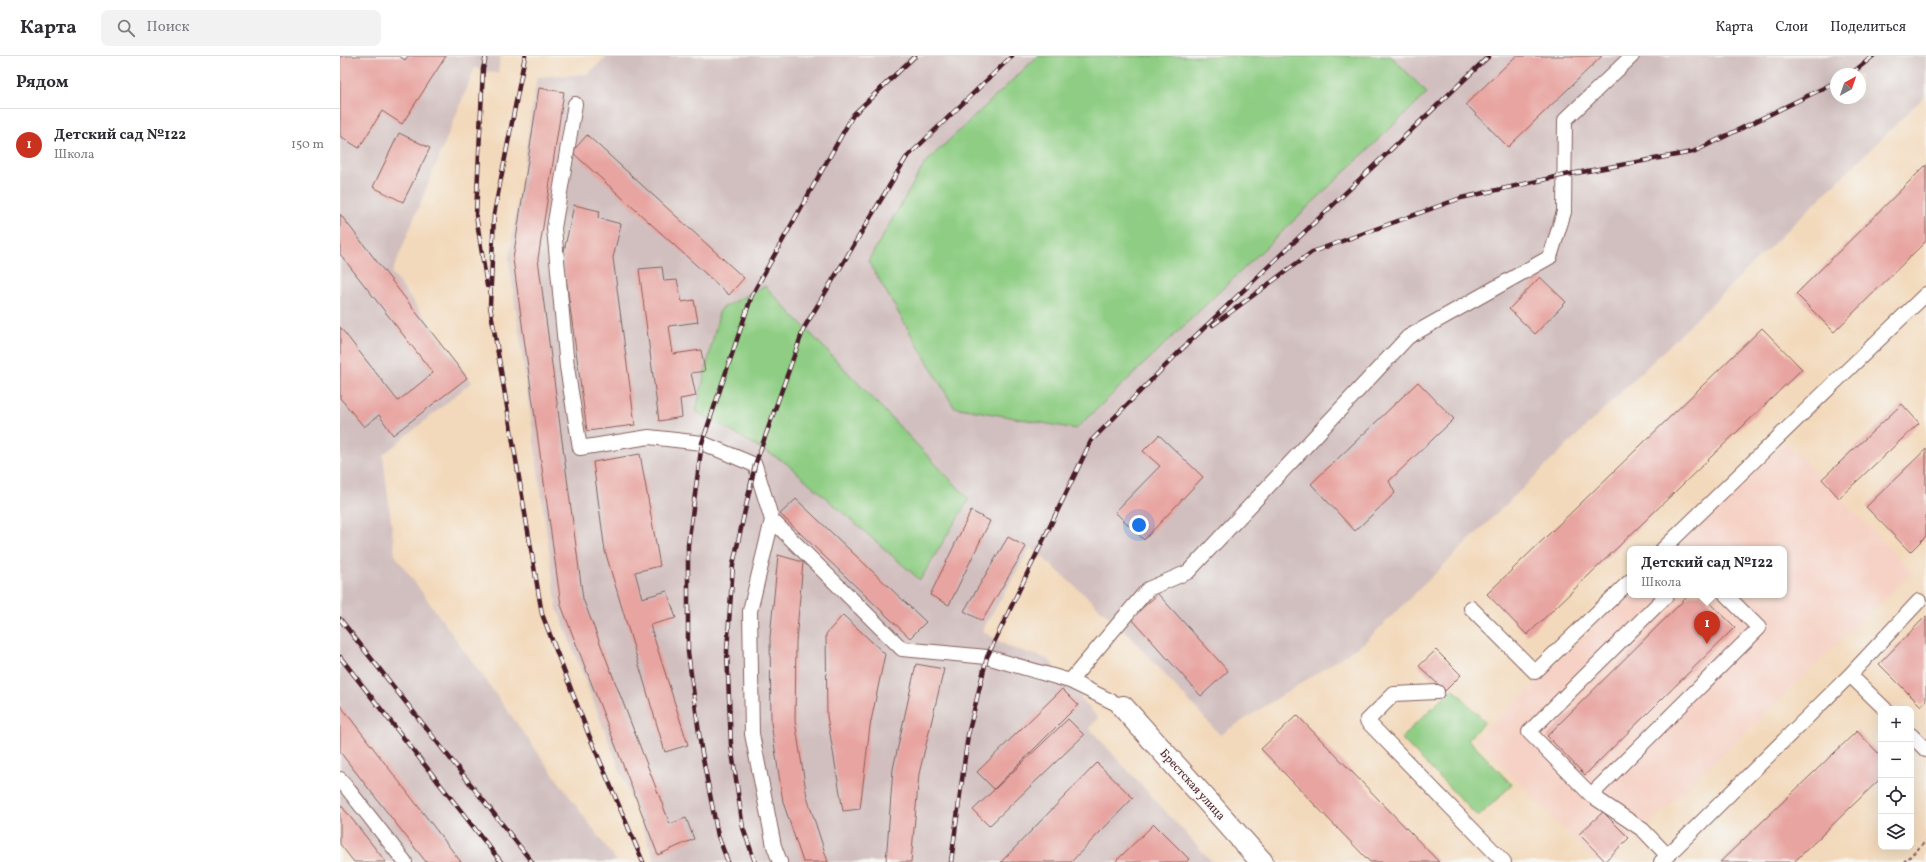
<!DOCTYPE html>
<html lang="ru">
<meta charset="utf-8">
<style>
:root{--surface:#fff;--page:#f2f2f3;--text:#2b2b33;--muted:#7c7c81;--line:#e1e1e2;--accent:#c8321e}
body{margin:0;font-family:Vollkorn,serif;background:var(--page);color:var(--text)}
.controls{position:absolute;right:12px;bottom:12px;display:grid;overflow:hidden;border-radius:8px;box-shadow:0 4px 16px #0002}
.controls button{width:36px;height:36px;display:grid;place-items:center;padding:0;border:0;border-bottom:1px solid var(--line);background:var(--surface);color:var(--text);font:20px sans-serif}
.compass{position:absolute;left:1490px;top:12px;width:36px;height:36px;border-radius:50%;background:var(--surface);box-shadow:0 4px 16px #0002;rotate:40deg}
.you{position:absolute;left:799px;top:469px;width:14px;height:14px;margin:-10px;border:3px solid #fff;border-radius:50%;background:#1a73e8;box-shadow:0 0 0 6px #1a73e833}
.badge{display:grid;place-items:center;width:26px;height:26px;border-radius:50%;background:var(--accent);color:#fff;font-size:13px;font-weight:700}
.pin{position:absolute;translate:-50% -33px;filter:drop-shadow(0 1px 2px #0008)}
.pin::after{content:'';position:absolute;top:21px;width:14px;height:12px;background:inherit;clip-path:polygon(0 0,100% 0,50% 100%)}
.popup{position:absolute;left:1287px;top:490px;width:160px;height:52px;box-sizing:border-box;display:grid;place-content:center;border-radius:8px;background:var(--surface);filter:drop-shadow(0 1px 3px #0005);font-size:13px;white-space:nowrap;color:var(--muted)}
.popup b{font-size:15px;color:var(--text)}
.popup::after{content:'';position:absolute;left:50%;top:100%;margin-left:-8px;border:8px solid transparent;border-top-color:var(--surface)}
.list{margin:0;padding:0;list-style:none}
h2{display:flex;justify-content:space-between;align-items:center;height:52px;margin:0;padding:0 16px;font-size:17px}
h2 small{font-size:13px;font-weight:400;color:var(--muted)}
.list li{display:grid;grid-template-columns:26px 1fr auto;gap:12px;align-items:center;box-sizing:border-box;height:72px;padding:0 16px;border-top:1px solid var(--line)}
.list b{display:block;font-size:15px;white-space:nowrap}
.list p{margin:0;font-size:13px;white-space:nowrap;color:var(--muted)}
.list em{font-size:13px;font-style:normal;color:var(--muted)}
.icon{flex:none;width:22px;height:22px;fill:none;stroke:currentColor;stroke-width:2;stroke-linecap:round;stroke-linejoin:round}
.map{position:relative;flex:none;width:1586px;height:806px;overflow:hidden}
header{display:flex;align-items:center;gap:24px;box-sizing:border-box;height:56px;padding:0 20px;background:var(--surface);border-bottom:1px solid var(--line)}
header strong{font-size:19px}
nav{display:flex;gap:22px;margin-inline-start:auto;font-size:14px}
.search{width:280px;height:36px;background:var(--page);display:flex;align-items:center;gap:10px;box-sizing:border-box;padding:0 14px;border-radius:8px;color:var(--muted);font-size:15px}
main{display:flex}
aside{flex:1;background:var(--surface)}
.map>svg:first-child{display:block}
.built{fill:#f6d1c5}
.industrial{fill:#d1bfbf;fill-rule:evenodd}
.green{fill:#8ecd83;stroke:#6c7657}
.building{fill:#e8a4a0}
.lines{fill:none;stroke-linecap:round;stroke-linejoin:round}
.lane-casing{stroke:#85605d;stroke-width:16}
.street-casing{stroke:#85605d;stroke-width:24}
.path{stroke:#85605d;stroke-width:2.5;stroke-dasharray:3 3;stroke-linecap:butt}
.lane{stroke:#fff;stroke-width:14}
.street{stroke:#fff;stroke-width:22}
.rail-casing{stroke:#4a1f2b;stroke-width:4.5}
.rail{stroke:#f6f6f2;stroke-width:3;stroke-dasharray:9;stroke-linecap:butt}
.labels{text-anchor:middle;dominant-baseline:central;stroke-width:3;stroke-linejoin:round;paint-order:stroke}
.street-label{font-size:12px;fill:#4a1f2b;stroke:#f6f6f2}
</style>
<header>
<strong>Карта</strong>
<div class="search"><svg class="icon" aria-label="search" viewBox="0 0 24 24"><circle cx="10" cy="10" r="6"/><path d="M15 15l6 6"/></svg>Поиск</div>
<nav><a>Карта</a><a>Слои</a><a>Поделиться</a></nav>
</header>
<main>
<aside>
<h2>Рядом<small></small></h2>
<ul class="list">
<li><span class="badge">1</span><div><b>Детский сад №122</b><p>Школа</p></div><em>150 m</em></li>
</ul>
</aside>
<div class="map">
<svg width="1586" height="806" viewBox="0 0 1586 806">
<rect width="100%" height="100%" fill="#f6f6f2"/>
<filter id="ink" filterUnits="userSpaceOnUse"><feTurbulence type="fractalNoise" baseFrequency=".025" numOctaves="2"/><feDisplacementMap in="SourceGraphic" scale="8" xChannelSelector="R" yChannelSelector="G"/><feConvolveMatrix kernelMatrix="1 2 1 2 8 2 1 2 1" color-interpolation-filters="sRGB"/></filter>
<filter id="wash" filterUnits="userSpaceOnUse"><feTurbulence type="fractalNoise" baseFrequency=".012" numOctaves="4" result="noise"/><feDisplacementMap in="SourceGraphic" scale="16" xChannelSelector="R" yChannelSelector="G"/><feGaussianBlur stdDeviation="0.9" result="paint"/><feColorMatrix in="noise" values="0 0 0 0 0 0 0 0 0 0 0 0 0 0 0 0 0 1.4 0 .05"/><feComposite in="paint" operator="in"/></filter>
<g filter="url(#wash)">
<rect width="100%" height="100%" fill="#f3d9bb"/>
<path class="built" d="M1446 386 1572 516 1270 806H1255L1137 683 1290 536V539H1444V493H1335Z"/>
<path class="industrial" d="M0 0H160L158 18 135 12 52 217 132 326 43 399 55 499 277 806H14L0 788Z
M267 0H1586V39L1024 587 880 679 786 576 691 491 642 575 669 591 708 603 758 662 749 672 872 806H312L315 804 217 552 169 203 197 21 248 18ZM1496 18H1520V42H1496Z"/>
<path class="green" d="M698 0H1051L1087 37 736 373 614 351 528 205 585 107Z
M425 230 629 443 580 524 446 407 356 355 380 253Z
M1113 632 1145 666 1128 683 1172 729 1138 761 1061 682Z"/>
<g id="blocks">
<path class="building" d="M0 0H59L65 4 68 0H106L62 68 42 55 19 92 0 80Z
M1176 0H1262L1168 91 1126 48Z
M199 32 224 36 198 203 243 543 330 768 346 762 354 783 318 799 221 549 173 203Z
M59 77 90 92 63 146 33 131Z
M247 79 404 222 389 239 232 96Z
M1586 109V185L1494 276 1456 238Z
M234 149 260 155 258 162 281 168 273 202 295 369 247 375 223 200Z
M0 158 127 322 53 379 39 359 24 371 0 342V271L58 345 93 317 0 198Z
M322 211 324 225 337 224 342 246 354 244 358 266 329 270 333 298 361 294 365 315 351 317 356 340 340 343 342 361 319 365 299 213Z
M1200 221 1226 246 1195 278 1169 253Z
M1422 272 1462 313 1187 579 1147 538Z
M1078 326 1114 363 1049 425 1055 437 1015 475 971 428Z
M1562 348 1579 367 1499 442 1482 423Z
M819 379 863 421 804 484 775 456 820 410 803 395Z
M1586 393V480L1570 496 1526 451Z
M300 398 320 510 295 516 302 542 327 535 336 562 310 569 348 689 325 696 265 495 253 406Z
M456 443 586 566 570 582 440 458Z
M631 455 650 465 609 549 590 539Z
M668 481 686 491 642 565 624 555Z
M438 499 463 506 456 586 455 665 467 741 488 806H463L443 746 431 667 430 581Z
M818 538 888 615 861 640 791 562Z
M1349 539H1362L1395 571 1245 719 1207 680Z
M503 559 545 598 530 670 520 753 503 755 487 660 486 578Z
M1586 560V644L1581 650 1539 608Z
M1096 594 1121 619 1105 635 1079 610Z
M576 608 604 613 579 718 571 806H546L553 713Z
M722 633 738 649 654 733 637 716Z
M0 649 121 806H86L0 696Z
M957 659 1099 806H1030L921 693Z
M728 663 744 679 649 770 633 754Z
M1517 675 1541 700V722L1454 806H1380Z
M757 707 793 742 731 806H661Z
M0 748 46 806H14L0 788Z
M1263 756 1289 782 1265 805 1239 778Z
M814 768 849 803 846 806H775Z"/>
</g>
</g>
<g filter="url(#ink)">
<use href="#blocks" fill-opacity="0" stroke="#85605d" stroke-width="1"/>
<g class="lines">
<g class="lane-casing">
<path id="lane" d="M235 48 214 172 227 311 240 392 309 381 362 387 415 409 432 464 562 593 647 601 730 625 783 651
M432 464 410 555 412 678 434 790 440 806
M1323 493 1586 238
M1327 539 1189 676 1251 739 1303 774 1327 799
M1131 552 1195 616 1290 525
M1510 619 1579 545
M730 625 808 533 848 516 1068 281 1210 201 1224 156 1225 64 1292 0
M1097 636 1054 638 1027 665 1164 806
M1571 679 1586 694
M0 723 65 806
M1251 739 1419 572 1386 539
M1321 806 1510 619 1545 653"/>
</g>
<g class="street-casing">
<path id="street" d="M783 651 922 806"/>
</g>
<path class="path" d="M1564 806 1586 785"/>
<use href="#lane" class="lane"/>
<use href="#street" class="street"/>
<g class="rail-casing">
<path id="rail" d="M146 0 143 13 136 159 147 230
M185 0 154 158 150 250 202 558 248 677 303 806
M1511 18 1533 0
M873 269 972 196 1121 142 1225 119 1353 96 1496 26
M0 563 192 806
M0 601 161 806
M388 806 378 780 361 692 348 596V489L362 387 412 239 513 59 575 0
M415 806 403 772 391 689 387 595 393 509 415 409 464 272 566 102 672 0
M611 806 628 679 647 601 751 385 843 292 1149 0"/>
</g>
<use href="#rail" class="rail"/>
</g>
</g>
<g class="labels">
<g class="street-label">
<text transform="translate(852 729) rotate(48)">Брестская улица</text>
</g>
</g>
</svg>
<div class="controls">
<button>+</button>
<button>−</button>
<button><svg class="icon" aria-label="locate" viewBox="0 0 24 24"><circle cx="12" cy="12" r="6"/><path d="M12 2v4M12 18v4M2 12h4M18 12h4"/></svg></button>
<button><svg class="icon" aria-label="layers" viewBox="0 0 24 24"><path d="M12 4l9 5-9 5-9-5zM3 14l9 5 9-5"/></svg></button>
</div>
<svg class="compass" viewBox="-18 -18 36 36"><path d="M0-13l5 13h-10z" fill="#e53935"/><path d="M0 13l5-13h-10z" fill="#7c7c81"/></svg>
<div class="you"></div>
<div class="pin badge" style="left:1367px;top:588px">1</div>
<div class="popup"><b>Детский сад №122</b>Школа</div>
</div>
</main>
